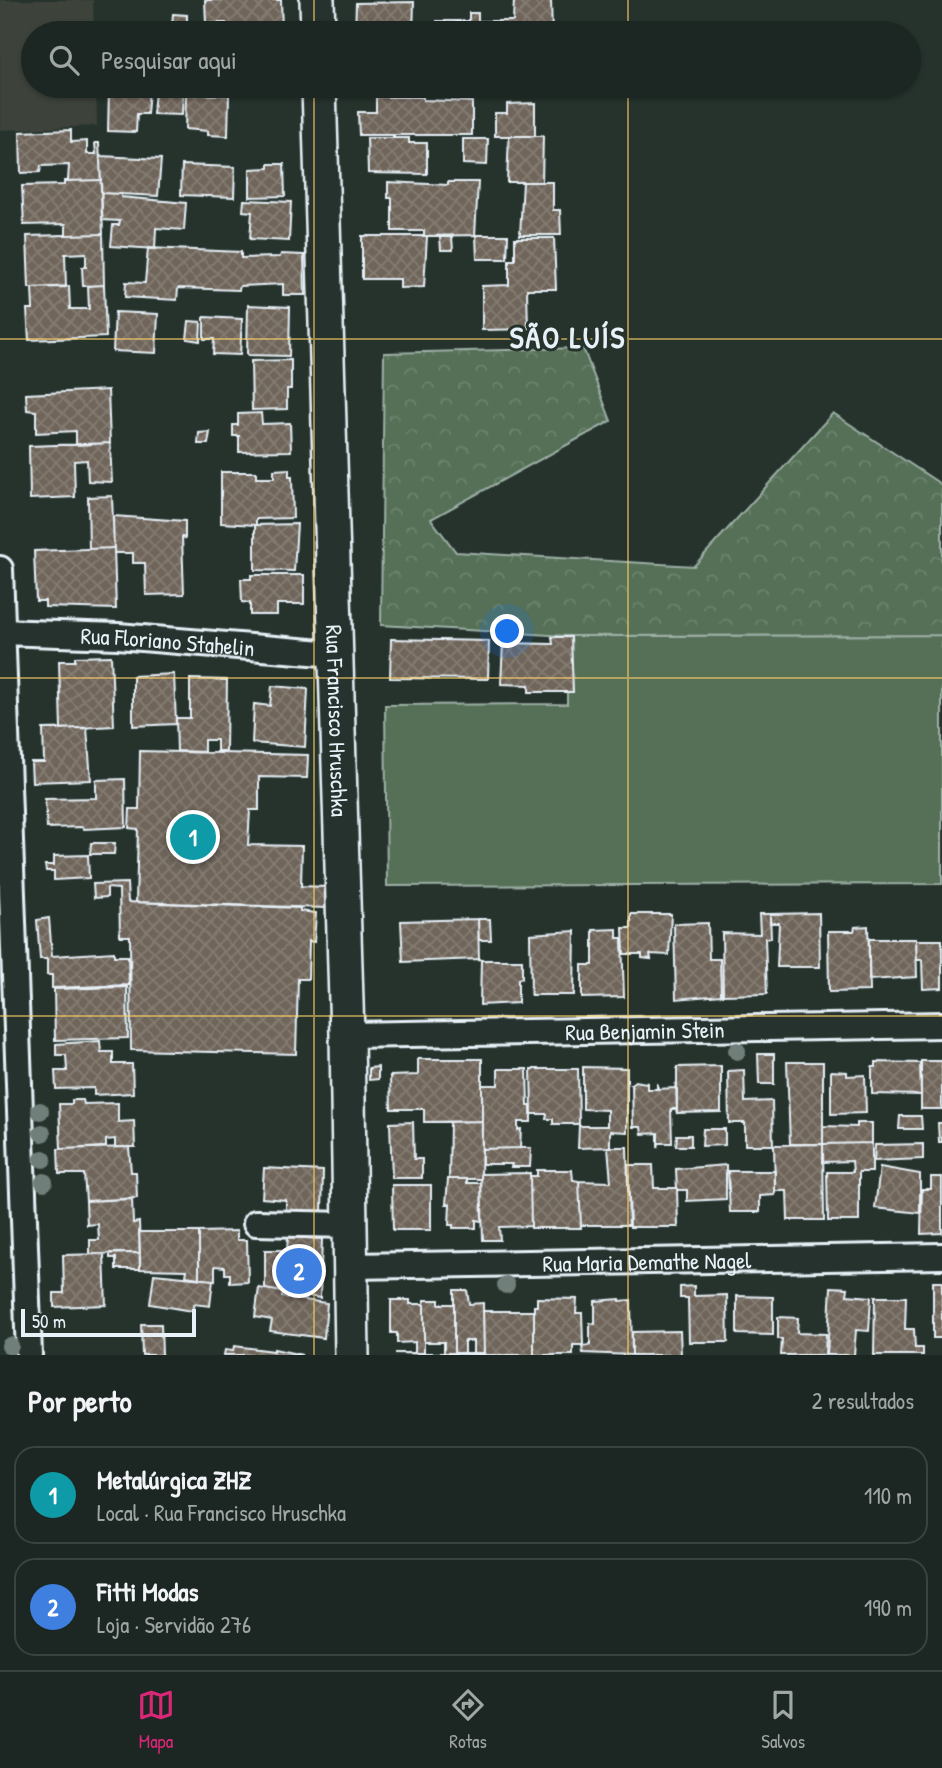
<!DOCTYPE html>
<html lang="pt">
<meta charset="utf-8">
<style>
:root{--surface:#1c2622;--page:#29322f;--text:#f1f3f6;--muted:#a0a5a5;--line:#3a4340;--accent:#db2777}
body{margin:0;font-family:"Patrick Hand",sans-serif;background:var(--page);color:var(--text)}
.scale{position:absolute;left:21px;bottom:18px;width:175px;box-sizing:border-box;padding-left:7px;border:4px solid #e8f1f8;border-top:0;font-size:19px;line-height:24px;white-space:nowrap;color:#e8f1f8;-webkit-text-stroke:5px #26332d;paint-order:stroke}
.you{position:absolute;left:508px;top:632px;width:24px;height:24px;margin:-18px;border:5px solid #fff;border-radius:50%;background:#1a73e8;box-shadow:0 0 0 10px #1a73e833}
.badge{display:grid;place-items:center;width:46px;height:46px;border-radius:50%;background:var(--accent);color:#fff;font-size:23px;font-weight:700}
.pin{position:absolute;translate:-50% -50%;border:4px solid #fff;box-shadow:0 2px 7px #0006}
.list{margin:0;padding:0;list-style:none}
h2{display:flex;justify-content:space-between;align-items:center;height:91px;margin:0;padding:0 28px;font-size:30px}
h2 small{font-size:23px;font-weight:400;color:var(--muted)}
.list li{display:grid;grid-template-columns:46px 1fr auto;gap:21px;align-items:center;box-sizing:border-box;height:98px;margin:0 14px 14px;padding:0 14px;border:2px solid var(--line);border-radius:21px}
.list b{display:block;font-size:26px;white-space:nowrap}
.list p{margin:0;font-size:23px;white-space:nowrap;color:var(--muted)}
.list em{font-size:23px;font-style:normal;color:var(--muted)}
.icon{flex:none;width:38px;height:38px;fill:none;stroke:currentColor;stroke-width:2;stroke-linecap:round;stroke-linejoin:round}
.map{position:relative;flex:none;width:942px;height:1355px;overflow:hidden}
.search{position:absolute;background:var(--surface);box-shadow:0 2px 5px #0004;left:21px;right:21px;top:21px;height:77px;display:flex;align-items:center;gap:18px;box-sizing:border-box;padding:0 24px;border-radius:38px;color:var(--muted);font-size:26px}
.sheet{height:315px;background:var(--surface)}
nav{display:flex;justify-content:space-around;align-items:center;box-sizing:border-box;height:98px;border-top:2px solid var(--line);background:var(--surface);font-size:19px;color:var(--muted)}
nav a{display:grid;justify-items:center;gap:4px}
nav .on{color:var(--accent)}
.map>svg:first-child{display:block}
.built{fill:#3c423a}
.grass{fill:#546f56;stroke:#9eb0a7;stroke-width:2}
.forest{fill:url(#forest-crowns);stroke:#9eb0a7;stroke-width:2}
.building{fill:url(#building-cross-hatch);stroke:#e8f1f8;stroke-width:2}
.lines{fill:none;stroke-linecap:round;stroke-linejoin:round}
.street-casing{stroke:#e8f1f8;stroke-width:30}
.secondary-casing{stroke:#e8f1f8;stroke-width:38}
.street{stroke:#26332d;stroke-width:24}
.secondary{stroke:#26332d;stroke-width:33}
.tree{fill:#707f79}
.grid{fill:none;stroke:#ffd166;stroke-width:2;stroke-opacity:0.55}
.labels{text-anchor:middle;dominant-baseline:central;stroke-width:6;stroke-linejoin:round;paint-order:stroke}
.street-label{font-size:23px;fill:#e8f1f8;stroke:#26332d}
.district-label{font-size:30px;font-weight:bold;letter-spacing:2px;fill:#e8f1f8;stroke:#26332d}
</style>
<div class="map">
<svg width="942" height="1355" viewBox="0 0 942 1355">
<defs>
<pattern id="forest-crowns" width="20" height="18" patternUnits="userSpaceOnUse" patternTransform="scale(1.75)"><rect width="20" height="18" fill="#546f56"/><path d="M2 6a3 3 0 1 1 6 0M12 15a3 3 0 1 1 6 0" fill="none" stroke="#6d846f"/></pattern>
<pattern id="building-cross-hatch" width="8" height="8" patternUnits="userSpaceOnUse" patternTransform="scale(1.75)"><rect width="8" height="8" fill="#70655a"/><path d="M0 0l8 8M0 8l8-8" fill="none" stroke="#847c72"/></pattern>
</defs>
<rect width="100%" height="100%" fill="#26332d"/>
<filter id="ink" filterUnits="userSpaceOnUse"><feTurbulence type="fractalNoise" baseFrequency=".0143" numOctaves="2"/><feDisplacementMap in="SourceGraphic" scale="14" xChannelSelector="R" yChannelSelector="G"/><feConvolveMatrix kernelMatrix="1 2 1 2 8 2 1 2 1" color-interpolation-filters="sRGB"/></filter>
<g filter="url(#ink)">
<path class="built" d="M0 0H93L94 33H33V86H96L97 126 0 130Z"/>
<path class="grass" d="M942 635V884L387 886 385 705 567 704V636Z"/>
<path class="forest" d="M583 348 611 421 431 519 456 552 694 566 833 413 942 485V635L567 636 381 625 384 353Z"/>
<path class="building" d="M205 0H281L282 30 243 32V29H226V23H206Z
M514 0H551L552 33H437V21H469V13H478V21H513Z
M414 2 413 33H355L356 3Z
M173 14 187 15V26L172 25Z
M362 86H411V88H362Z
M419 86H553V88H419Z
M109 88 149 90 147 114H137L136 132 108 131Z
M155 90 183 92 182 115 153 114Z
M186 94 229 95 228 136 208 135V131L185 129Z
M376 97H423V100L472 102V135H359L358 112H376Z
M535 103V136H495V113H507V104Z
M71 130V142L87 141V154H96L95 143H99L101 180 68 181 69 165 41 166 40 172 21 173 20 132Z
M509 136H543L542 182H507Z
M367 138H409V143H427V174L368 173Z
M463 139H488L487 165 463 164Z
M100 156 161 159 158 196 101 193Z
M269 164H284L285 196 250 197V169L269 168Z
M182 165 235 167 234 197 181 195Z
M101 180 103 234 66 235V224L24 225 22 186 64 185V181Z
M388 182 448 185V182H478L475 235 424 236V231H392V198H388Z
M523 182H553V210H560L561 235H520Z
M101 193 121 194V197L186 203 184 230 156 228 155 249 111 246 113 225H119L120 221 102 220Z
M244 200 291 202 289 241 250 239 252 212 243 211Z
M103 234 104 285 83 286 82 267H86V253L65 254 66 287 29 288 27 236Z
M476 235H508L507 259H477Z
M362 236H427L424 287 400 288V279H362Z
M440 237H452L453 250H441Z
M515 238H554L556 289H527L528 329 482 330V286L509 285V260H515Z
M148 248 241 252V258L280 257 281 254 304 255 305 295H283V284L240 286 239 290 178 288 177 300 125 297 126 282 145 283Z
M104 285 106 337 29 340 27 309H33L32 288 69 286 70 309H89L88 286Z
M248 305 290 307 289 356 247 355Z
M115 312 158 314 156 353 113 351Z
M204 317 242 319 240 355 213 354 214 339H204Z
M189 321 201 322 200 341 187 339Z
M291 360V389H287V409L252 410 251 361Z
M108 390 110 443 76 445V431L36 433V411L27 410 26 394Z
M261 413 262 424 290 423 291 451 239 452V436H233V425H238V414Z
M210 432 208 444H198L199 433Z
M110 443 112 482 88 481 87 460 74 461 75 497 30 499 29 446Z
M289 469V477H292L293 518 256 519V525L221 523V472H256V478H274V470Z
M112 496 114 548 89 549 88 497Z
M113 516 185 521V538L182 537 184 594 146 595 145 563H133V553H114Z
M297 524 294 571 255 570V525Z
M114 548 116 609 45 607V601H36L34 551Z
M251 575H304V604H277V615H250V603L242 602 241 579H251Z
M552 637H571L573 692H529V685L501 684 503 643 553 644Z
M391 639 489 641 488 679 390 678Z
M111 656 114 726 61 729 59 661H75V657Z
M174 674 176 724 133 726V676Z
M190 679 227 680 226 751H217V740H204V752L177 751 176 718H190Z
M272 686 308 689 305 747 252 743 254 704 270 706Z
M87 728 91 780 32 782 31 762H44L43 729Z
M140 751 308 755 307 778 259 777V810H250L248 845 302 846 301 886 325 887 326 908 136 902 138 829 129 828 130 809H139Z
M125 779 126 827 84 829 82 827 47 828 45 799 96 798V780Z
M91 843H115L114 854H90Z
M88 855 89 878 54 880V871H46L45 865H54V856Z
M127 883 128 902 300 908V911L316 913 314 942 309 941 308 979H298L296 1054 131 1050 130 936H120L119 889 107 888V897L94 898 93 884Z
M819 913 820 967H777L779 923H770V914Z
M631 914H671L669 955 650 954 651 959 642 958V954H624L623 928H631Z
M759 914H770L771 938H765L767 994 723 995 722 933 760 934Z
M49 918 52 956 114 952V956H128L129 985 52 988V975H47V959H40L37 920Z
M478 919 479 959 403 962 401 921Z
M478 919H490L491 940H479Z
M708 923 709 959H720L721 995 676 999 674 924Z
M868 926 870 991 829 992 828 931H854L855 927Z
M617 929V938H622L624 997 582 998V965H593V930Z
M575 931 574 995H531L530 934Z
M869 939H916L917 977 869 980Z
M916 940H942V988L923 989 922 960H917Z
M481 960H522V978L518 979V1003L480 1005Z
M127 987 128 1038 55 1040 54 989Z
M100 1041 101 1052H113V1064H132L133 1093 94 1095V1088L56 1089 55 1071H67L66 1055H56V1044Z
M758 1054H774V1084H759Z
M418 1059H482V1121L424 1122V1109H391L390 1076 418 1075Z
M921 1061H942V1109H921Z
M787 1062H823V1144H790Z
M876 1062 920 1063 921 1095 872 1094V1067H876Z
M721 1066V1112L677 1113V1067Z
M378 1067V1079L369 1080V1068Z
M583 1067 627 1068V1132L610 1131V1147L578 1148 579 1126H607V1110L583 1109Z
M498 1069H527L528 1106H531V1122H518V1130L521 1129 520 1148 482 1149V1085H498Z
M531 1069H578L579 1124H553V1119H546L547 1114H532Z
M744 1070 745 1102 772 1101 773 1145H745V1123H729L728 1071Z
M831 1071 847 1072V1076L865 1075 866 1113 831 1114Z
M635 1081 646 1083 647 1081V1089H657V1083L658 1089 675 1088 676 1083 677 1114 676 1109H671L672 1143H659L658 1148V1133L642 1134 641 1127H633L632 1084H631Z
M72 1100H83L84 1104 118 1103V1122L134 1121 135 1147H115V1139L106 1140V1147L61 1149 59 1104H72Z
M900 1116H921L922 1129H899Z
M482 1121 481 1179H449L450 1122Z
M413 1122 414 1159H422V1178H392L390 1123Z
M857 1123H872V1143L823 1144V1126L857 1127Z
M938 1123H942V1142H939Z
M703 1129H725V1145L702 1146Z
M677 1135H691V1146H676Z
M872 1143V1172H859V1221H828L827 1172H853L852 1161 823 1162V1144Z
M823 1144 824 1220H788L787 1191H775L774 1145Z
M923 1144V1159L874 1161 875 1145Z
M129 1147 131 1172H136L137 1198 86 1201 84 1174H59L58 1149Z
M608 1147H627L629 1225H581L579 1181 611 1182Z
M520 1148H531L530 1167H511L512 1164H482V1149Z
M628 1165H653L654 1188H677L678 1227H630Z
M726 1165V1199L687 1201V1190H677L676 1169Z
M880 1167 920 1174V1213L875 1208Z
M264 1168 323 1171 322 1213 286 1210V1200L262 1198Z
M537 1170H572L573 1180 579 1181 581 1228H531L530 1176H537Z
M728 1171H775V1195L760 1196V1212H730Z
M530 1173 531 1226 499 1227 500 1240H483L481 1174Z
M931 1177H942V1233L921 1234 922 1189H931Z
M448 1179H467V1183H481L482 1221 476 1220V1228H453V1225H449L450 1204H446Z
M392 1185H431V1230H393Z
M132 1199 133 1223 139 1222 140 1253 90 1254V1240H99L98 1224 87 1225 86 1201Z
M237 1231V1240H247L248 1282 230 1283V1274H225V1267L215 1266V1281L199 1278V1232Z
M139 1232H199V1278L186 1276 187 1270 140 1269Z
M288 1237 322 1239 320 1298 265 1289V1250H287Z
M110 1253H140V1269H116V1258H110Z
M104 1254 106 1305 54 1307V1293H64L63 1255Z
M154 1274 213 1280 210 1306 194 1304 192 1311 150 1304Z
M933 1282H942V1338H933Z
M694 1286V1296L727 1295 728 1342H689L688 1298H680V1287Z
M831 1287 848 1288 847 1295 871 1297 869 1331 856 1330 854 1355H827Z
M259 1288 283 1292 282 1297 327 1303 324 1338 270 1331 272 1320 255 1317Z
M454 1290H467L469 1304 483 1303 484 1353H473V1341H464V1353H454Z
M737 1296 773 1297V1335L737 1334Z
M875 1297H906L905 1329H914L915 1348H923V1355H874Z
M537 1298 577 1299 576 1313H582L583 1345H573V1355H534V1306H537Z
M620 1299V1301L631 1300 632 1355 583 1353 582 1346 590 1345V1323L595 1324V1301Z
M391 1300H410V1304H424V1353H415V1342L397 1343V1333H391Z
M424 1300H439V1304H454V1353H444V1342H424Z
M483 1311H534V1355H484Z
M778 1317 798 1318 797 1333 826 1334 825 1355H781L782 1339H778Z
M141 1324H161L162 1355H142Z
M680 1331 681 1355H632V1332Z
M234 1346 274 1351V1349L302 1355H224L225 1350 233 1351Z
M395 1353H484V1355Z"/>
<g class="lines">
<g class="street-casing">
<g id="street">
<path d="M0 569 29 1355"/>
<path id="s1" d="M0 632 118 636 335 654"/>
<path id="s2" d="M347 1035 942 1025"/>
<path d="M256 1223 350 1225"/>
<path id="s3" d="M351 1266 942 1256"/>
</g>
</g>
<g class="secondary-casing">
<g id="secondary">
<path d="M317 0 318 33"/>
<path id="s4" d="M319 86 347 1035 352 1355"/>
</g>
</g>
<use href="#street" class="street"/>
<use href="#secondary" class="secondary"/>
</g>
<g class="tree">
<circle cx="737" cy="1051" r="9"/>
<circle cx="40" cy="1111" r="9"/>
<circle cx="42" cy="1133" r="9"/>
<circle cx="43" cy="1159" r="9"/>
<circle cx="44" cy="1182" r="9"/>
<circle cx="506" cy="1285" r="9"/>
<circle cx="10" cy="1346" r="9"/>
</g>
</g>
<path class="grid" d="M314 0V33M628 0V33M314 86V1355M628 86V1355M0 339H942M0 678H942M0 1016H942"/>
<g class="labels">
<g class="street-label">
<text stroke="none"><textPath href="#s1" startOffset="168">Rua Floriano Stahelin</textPath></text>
<text stroke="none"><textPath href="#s4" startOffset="635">Rua Francisco Hruschka</textPath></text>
<text stroke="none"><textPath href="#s2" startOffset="298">Rua Benjamin Stein</textPath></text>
<text stroke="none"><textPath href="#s3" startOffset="296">Rua Maria Demathe Nagel</textPath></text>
</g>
<g class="district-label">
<text x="568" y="337">SÃO LUÍS</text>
</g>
</g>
</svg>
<div class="scale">50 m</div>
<div class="you"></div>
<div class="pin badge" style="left:193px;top:837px;background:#0f9aa8">1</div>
<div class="pin badge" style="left:299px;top:1271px;background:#3f7fe0">2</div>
<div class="search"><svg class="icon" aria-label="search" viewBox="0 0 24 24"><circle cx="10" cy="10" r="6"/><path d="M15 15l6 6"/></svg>Pesquisar aqui</div>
</div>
<section class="sheet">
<h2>Por perto<small>2 resultados</small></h2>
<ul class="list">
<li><span class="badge" style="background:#0f9aa8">1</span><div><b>Metalúrgica ZHZ</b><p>Local · Rua Francisco Hruschka</p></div><em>110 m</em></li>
<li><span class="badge" style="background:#3f7fe0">2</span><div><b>Fitti Modas</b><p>Loja · Servidão 276</p></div><em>190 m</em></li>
</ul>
</section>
<nav>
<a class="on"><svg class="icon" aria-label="map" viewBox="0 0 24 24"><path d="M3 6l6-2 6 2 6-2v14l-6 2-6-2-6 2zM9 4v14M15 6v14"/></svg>Mapa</a>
<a><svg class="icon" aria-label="directions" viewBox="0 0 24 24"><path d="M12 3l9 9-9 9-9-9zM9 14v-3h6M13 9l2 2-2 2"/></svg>Rotas</a>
<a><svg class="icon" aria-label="saved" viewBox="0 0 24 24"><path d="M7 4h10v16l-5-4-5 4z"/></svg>Salvos</a>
</nav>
